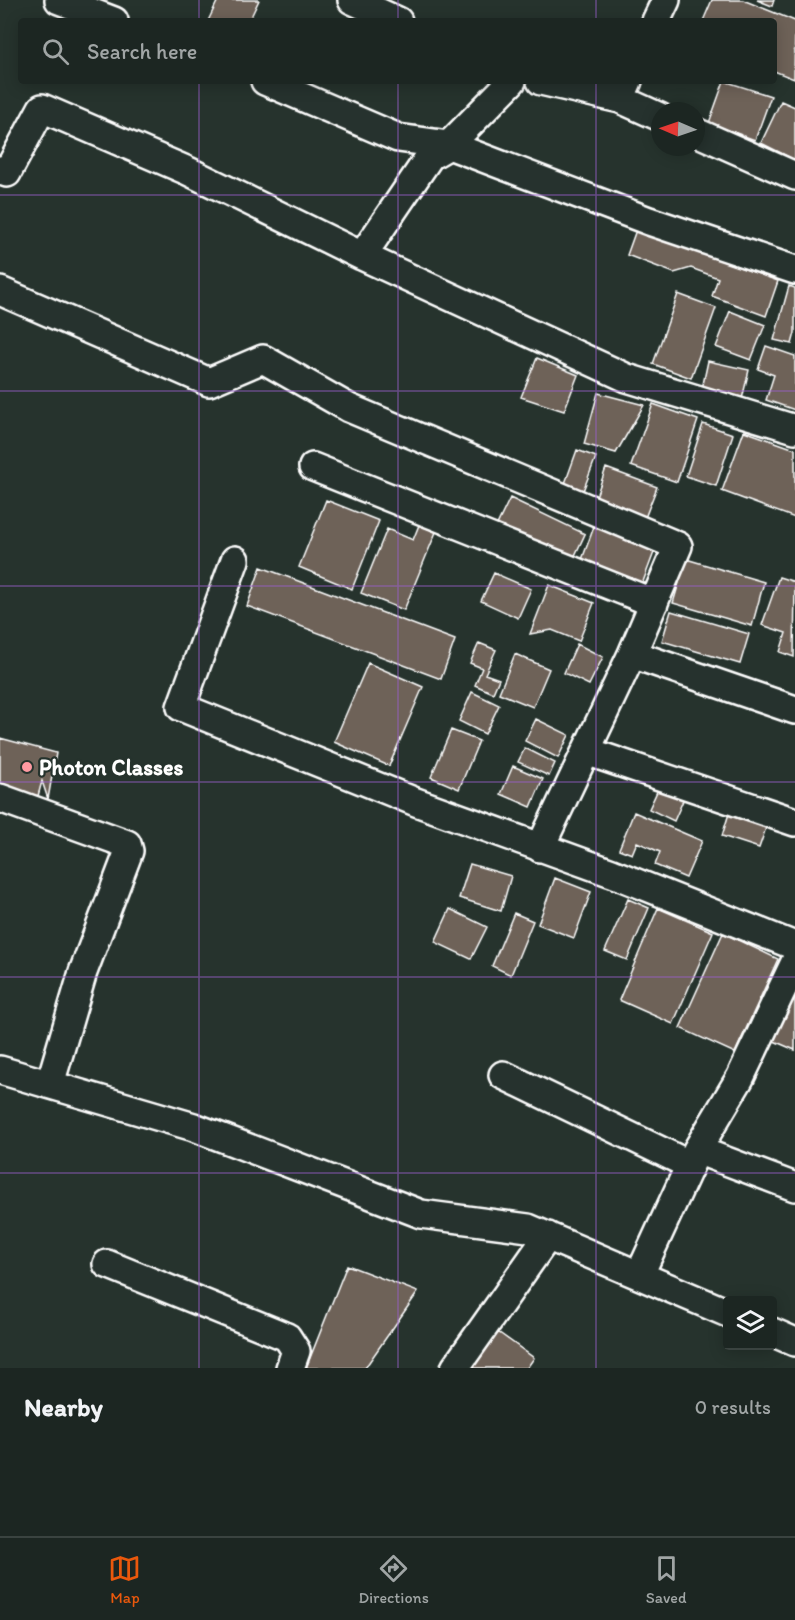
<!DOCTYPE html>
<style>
:root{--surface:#1c2622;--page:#252e2a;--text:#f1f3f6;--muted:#a0a5a5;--line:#3a4340;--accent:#ea580c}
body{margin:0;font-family:Itim,sans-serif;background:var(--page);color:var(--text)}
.controls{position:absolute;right:18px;bottom:18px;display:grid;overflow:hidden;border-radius:6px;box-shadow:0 3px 15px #0003}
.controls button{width:54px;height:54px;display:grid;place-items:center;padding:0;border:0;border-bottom:2px solid var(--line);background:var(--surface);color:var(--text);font:30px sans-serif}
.compass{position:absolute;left:651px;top:102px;width:54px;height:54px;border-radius:50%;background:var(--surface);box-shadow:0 3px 15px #0003;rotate:272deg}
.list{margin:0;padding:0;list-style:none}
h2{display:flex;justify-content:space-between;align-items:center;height:78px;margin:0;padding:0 24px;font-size:26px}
h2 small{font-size:20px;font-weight:400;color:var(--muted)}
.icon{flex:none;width:33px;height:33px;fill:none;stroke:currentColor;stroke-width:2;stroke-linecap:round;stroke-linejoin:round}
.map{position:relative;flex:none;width:795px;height:1368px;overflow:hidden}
.search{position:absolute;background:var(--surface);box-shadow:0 3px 15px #0003;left:18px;right:18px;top:18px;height:66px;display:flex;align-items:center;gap:15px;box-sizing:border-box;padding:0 21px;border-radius:6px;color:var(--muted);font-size:22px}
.sheet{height:168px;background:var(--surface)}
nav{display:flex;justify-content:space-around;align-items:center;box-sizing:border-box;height:84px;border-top:2px solid var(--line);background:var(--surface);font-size:16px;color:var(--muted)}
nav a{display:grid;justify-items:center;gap:3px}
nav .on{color:var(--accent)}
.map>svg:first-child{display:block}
.building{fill:#6e6259;stroke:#fff;stroke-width:1.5}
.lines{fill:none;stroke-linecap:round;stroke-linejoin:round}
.minor-casing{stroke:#fff;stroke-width:32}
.minor{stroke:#26332d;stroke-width:27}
.grid{fill:none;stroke:#9c61cf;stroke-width:1.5;stroke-opacity:0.55}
.poi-dot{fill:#ff9aa2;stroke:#26332d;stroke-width:2}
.labels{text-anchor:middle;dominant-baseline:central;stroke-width:4.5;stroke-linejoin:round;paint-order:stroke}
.poi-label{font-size:22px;font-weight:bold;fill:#fff;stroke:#26332d;text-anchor:start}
</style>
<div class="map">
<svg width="795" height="1368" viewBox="0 0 795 1368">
<rect width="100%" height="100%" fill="#26332d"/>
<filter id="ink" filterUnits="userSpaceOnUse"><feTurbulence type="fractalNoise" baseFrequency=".0167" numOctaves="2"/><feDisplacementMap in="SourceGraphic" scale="12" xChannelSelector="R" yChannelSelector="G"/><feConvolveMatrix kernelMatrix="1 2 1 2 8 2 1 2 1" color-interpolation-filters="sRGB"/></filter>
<g filter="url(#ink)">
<path class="building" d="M218 0H259L249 21H208Z
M712 0H743L795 21 794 79 774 71V21H703Z
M757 0H774L772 6Z
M724 81 771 96 755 140 709 123Z
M781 101 795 107V160L761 143Z
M636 230 778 281 766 316 712 296 718 278 691 268 674 273 627 255Z
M789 286 795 288V333L792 344 774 340Z
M678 294 716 308 691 378 653 364Z
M730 311 765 325 751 360 716 347Z
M766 346 795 356V410L766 400 774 375 758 369Z
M537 358 578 375 564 411 521 397Z
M708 361 749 370 742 399 702 389Z
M598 393 644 405 616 453 584 444Z
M653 404 698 420 677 482 631 466Z
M703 424 733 434 716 486 686 476Z
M744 431 795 449V518L722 491Z
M577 450 596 457 581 496 563 489Z
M606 468 657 487 643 523 593 505Z
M510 498 585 534 571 564 496 527Z
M326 500 379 521 352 589 299 567Z
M595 524 656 547 641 587 580 565Z
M419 525 436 532 404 610 361 593 387 529 413 540Z
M686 559 764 582 752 626 673 603Z
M261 567 455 640 441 679 247 606Z
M494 573 531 589 518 618 481 601Z
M779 577 795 582 794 657 780 652 786 633 762 625Z
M549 585 594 603 579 641 552 630 530 634Z
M671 611 749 634 740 664 662 641Z
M479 643 496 650 485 674 499 679 493 693 475 685 482 668 470 663Z
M577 644 603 657 589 685 564 673Z
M515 654 549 669 533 707 499 693Z
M368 663 423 687 389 766 334 742Z
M472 692 499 705 485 734 459 721Z
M536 719 569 735 558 758 525 741Z
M451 730 479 741 459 789 431 777Z
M0 738 56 753 48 799 42 781 38 796 0 786Z
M525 748 555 763 549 776 518 762Z
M513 766 543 779 531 807 501 794Z
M660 785 685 796 674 821 649 809Z
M731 807 769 819 759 848 722 836Z
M634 812 702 841 686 878 655 865 660 852 637 842 632 854 619 849Z
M470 864 511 876 501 911 459 898Z
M555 878 591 892 574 938 538 924Z
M628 899 649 908 627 960 605 951Z
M658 908 713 932 673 1024 619 1000Z
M450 909 487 927 471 959 435 942Z
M514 913 533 921 511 975 492 966Z
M723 933 778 959 735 1053 680 1028Z
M795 993V1050L774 1041Z
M347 1265 418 1292 365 1368H306Z
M498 1332 534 1358 527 1368H472Z"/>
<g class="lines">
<g class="minor-casing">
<path id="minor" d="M59 0 114 21
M352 0 398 21
M656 21 666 0
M265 81 398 138 449 145 649 221 795 270
M512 81 449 145 430 156 362 256 627 378 795 429
M541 81 620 99 628 81
M620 99 660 117
M696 132 795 176
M0 170 7 173 42 108 188 171 362 256
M0 291 209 382 263 359 349 408 678 546 632 654 795 710
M313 467 654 603
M235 560 181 707 416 802 612 873 795 946
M586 751 795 822
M0 798 127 844 129 851 83 972 50 1084
M540 848 632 654
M0 1070 194 1127 421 1214 528 1228 728 1313
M503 1075 690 1165
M697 1150 740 1078 795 962
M107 1264 287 1337 296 1351 290 1368
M640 1274 697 1150 795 1187
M772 1332 795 1342
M455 1368 548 1236"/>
</g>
<use href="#minor" class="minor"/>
</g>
</g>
<path class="grid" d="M199 0V21M398 0V21M596 0V21M199 81V1368M398 81V1368M596 81V1368M0 195H795M0 391H795M0 586H795M0 782H795M0 977H795M0 1173H795"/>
<circle class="poi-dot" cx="27" cy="767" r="6"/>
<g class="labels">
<g class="poi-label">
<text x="39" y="767">Photon Classes</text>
</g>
</g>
</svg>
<div class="controls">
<button><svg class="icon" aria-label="layers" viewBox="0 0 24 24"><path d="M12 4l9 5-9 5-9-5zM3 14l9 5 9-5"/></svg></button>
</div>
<svg class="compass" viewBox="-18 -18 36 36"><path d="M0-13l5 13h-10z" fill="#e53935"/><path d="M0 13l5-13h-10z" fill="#a0a5a5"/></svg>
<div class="search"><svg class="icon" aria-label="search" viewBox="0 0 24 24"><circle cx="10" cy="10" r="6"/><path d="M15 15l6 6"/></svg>Search here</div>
</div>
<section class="sheet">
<h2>Nearby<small>0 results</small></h2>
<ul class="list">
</ul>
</section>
<nav>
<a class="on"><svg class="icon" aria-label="map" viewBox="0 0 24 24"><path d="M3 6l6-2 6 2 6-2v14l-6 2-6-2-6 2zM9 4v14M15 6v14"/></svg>Map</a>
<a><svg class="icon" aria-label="directions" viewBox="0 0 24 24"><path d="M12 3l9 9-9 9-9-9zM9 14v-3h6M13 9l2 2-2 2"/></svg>Directions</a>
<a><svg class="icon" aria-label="saved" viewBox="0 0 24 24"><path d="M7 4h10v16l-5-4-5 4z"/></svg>Saved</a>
</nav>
